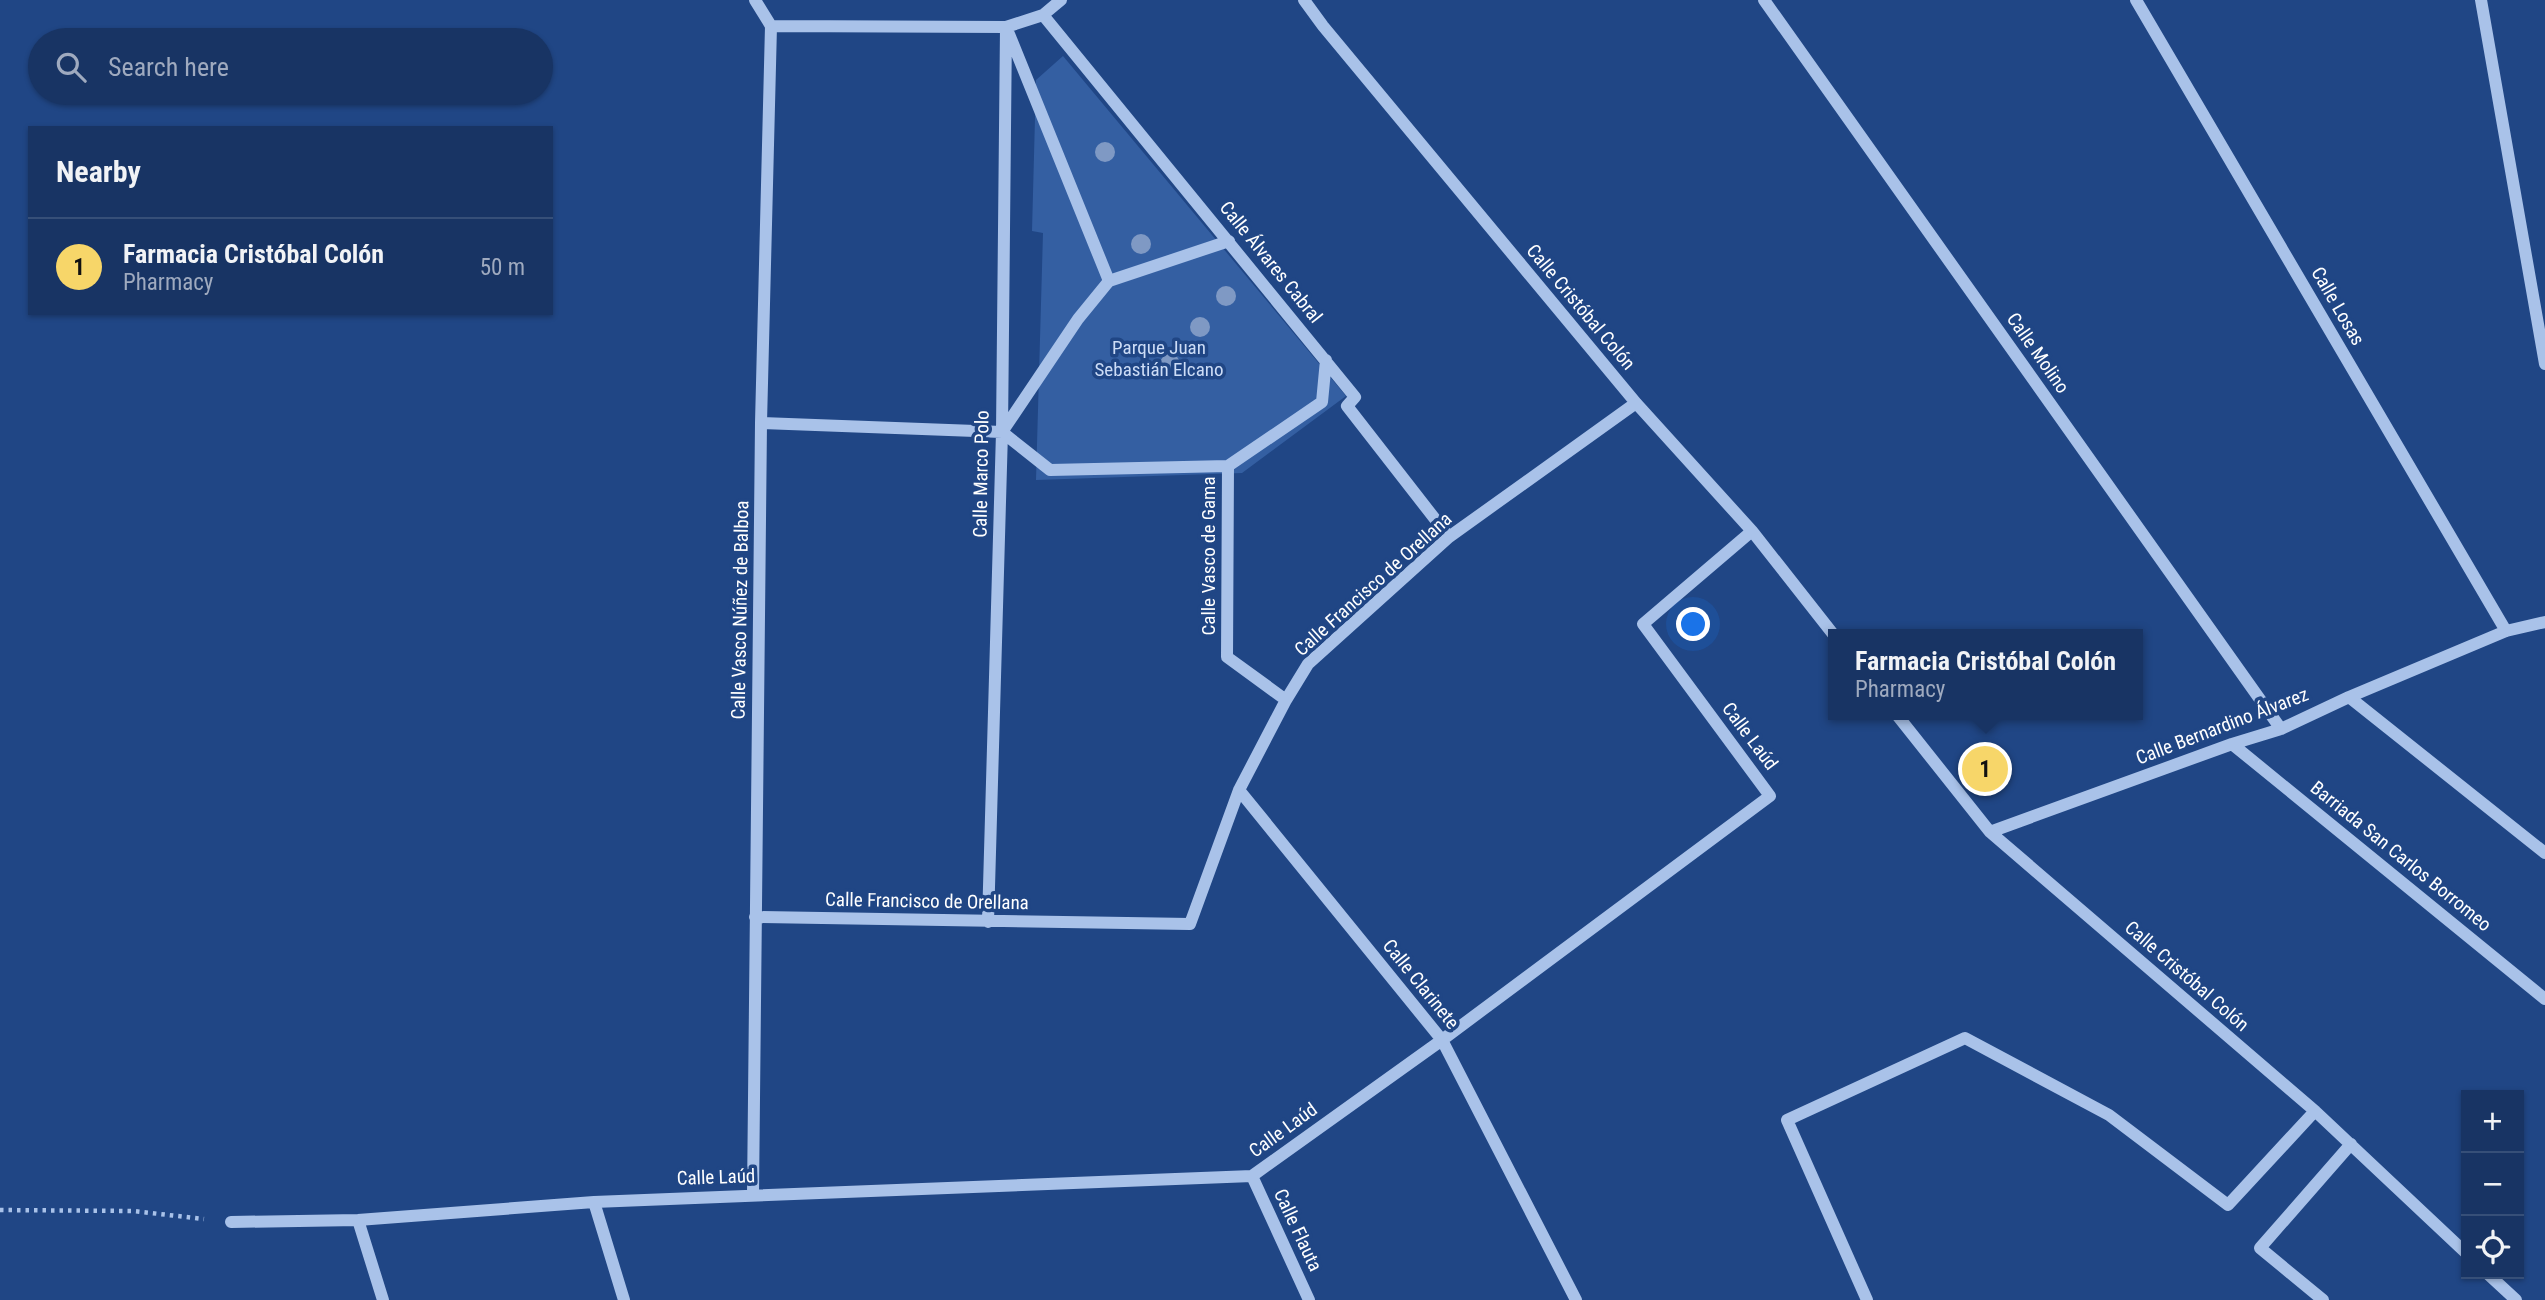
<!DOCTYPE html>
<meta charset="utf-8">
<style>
:root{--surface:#183464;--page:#213c6a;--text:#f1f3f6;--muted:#9faabf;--line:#364f78;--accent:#f7d669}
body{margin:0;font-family:"Roboto Condensed",sans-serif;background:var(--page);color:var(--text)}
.controls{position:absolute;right:21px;bottom:21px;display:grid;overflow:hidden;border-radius:0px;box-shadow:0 2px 5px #0004}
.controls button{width:63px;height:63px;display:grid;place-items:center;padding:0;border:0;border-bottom:2px solid var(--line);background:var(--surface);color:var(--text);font:35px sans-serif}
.you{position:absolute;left:1694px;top:625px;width:24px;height:24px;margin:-18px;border:5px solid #fff;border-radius:50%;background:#1a73e8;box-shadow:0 0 0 10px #1a73e833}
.badge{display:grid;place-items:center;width:46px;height:46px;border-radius:50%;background:var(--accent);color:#111;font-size:23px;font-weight:700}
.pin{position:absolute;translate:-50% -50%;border:4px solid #fff;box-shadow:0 2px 7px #0006}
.popup{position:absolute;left:1828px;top:629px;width:315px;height:91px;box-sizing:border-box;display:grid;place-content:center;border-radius:0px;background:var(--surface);filter:drop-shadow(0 2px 5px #0005);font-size:23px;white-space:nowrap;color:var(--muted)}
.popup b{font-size:26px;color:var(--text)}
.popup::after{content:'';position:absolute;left:50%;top:100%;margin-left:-14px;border:14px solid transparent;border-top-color:var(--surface)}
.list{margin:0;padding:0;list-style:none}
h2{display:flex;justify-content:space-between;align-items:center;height:91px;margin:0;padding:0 28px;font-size:30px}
h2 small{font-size:23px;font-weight:400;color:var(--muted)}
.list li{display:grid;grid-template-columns:46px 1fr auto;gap:21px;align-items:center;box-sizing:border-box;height:98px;padding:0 28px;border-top:2px solid var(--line)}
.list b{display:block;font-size:26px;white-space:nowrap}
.list p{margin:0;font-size:23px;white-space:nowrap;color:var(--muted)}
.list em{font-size:23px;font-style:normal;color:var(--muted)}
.icon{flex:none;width:38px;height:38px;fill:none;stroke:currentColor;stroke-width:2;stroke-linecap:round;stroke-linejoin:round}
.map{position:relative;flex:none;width:2545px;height:1300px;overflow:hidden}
.search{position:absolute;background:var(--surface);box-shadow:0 2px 5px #0004;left:28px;top:28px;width:525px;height:77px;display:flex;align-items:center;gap:18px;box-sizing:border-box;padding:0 24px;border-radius:38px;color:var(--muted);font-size:26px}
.panel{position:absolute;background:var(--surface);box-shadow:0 2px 5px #0004;left:28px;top:126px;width:525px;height:189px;border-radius:0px}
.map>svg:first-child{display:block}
.green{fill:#345fa2}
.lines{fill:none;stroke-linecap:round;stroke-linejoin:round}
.path{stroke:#a9c2e9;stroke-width:4.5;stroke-dasharray:3.5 5;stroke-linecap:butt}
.minor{stroke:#a9c2e9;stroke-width:12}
.tree{fill:#7f99c4}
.labels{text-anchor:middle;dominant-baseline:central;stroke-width:7;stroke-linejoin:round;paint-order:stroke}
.street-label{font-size:19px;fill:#fff;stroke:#204685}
.park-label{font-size:19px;fill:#cdddf7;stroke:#204685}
</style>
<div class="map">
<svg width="2545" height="1300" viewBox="0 0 2545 1300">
<rect width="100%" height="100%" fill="#204685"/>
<path class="green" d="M1063 56 1346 396 1242 473 1036 480 1043 233 1032 231 1036 80Z"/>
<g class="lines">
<path class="path" d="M0 1210 133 1211 204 1219"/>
<path class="minor" d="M755 0 771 26
M1304 0 1323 26 1636 403 1752 531 1833 634
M1764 0 2281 729
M2136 0 2506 631
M2481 0 2545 364
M1043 15 1355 397 1347 406 1449 537
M771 26 1006 27 1043 15 1061 0
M1009 34 1109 281 1229 241
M761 423 1002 432 1050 470 1228 466 1322 402 1326 360
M1002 432 1078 319 1109 281
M1228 466 1227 657 1286 700
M2349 697 2545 853
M1897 715 1990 832 2315 1111 2466 1253
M2232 744 2545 999
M1239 790 1442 1040 1576 1300
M1990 832 2232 744 2281 729 2349 697 2506 631 2545 622
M755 917 1190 924 1239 790 1286 700 1308 664 1449 537 1636 403
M988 922 1002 432 1006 27
M1252 1176 1309 1300
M753 1195 761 423 771 26
M594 1202 624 1300
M358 1220 383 1300
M231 1222 358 1220 594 1202 1252 1176 1442 1040 1770 796 1643 624 1752 531
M2488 1274 2516 1300
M1867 1300 1787 1120 1965 1038 2109 1115 2228 1205 2315 1111
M2323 1300 2260 1248 2351 1144"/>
</g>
<g class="tree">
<circle cx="1105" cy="152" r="10"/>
<circle cx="1141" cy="244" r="10"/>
<circle cx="1226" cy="296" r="10"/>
<circle cx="1200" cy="327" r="10"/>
<circle cx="1170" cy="364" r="10"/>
</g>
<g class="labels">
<g class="street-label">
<text transform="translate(1271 262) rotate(51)">Calle Álvares Cabral</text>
<text transform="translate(2338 306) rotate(60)">Calle Losas</text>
<text transform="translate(1581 307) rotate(50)">Calle Cristóbal Colón</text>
<text transform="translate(2038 353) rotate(55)">Calle Molino</text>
<text transform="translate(981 474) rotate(-89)">Calle Marco Polo</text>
<text transform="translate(1208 556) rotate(-90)">Calle Vasco de Gama</text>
<text transform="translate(1373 584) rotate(-42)">Calle Francisco de Orellana</text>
<text transform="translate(740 610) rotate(-89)">Calle Vasco Núñez de Balboa</text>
<text transform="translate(2222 726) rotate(-21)">Calle Bernardino Álvarez</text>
<text transform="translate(1750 736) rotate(53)">Calle Laúd</text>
<text transform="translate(2401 856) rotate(39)">Barriada San Carlos Borromeo</text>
<text transform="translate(927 901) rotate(1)">Calle Francisco de Orellana</text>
<text transform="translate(2187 976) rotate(41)">Calle Cristóbal Colón</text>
<text transform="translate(1421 984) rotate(51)">Calle Clarinete</text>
<text transform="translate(1283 1130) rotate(-36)">Calle Laúd</text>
<text transform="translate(716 1177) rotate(-2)">Calle Laúd</text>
<text transform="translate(1298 1230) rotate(65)">Calle Flauta</text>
</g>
<g class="park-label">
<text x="1159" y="347">Parque Juan<tspan x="1159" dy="22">Sebastián Elcano</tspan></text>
</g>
</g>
</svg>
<div class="controls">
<button>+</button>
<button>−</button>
<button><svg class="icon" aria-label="locate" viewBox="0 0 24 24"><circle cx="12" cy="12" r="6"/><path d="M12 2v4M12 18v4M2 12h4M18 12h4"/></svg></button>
</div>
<div class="you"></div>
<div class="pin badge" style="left:1985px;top:769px">1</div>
<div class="popup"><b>Farmacia Cristóbal Colón</b>Pharmacy</div>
<div class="search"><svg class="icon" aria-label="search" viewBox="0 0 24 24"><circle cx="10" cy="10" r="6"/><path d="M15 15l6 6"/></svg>Search here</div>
<section class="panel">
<h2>Nearby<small></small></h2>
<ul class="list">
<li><span class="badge">1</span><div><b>Farmacia Cristóbal Colón</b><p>Pharmacy</p></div><em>50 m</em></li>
</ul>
</section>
</div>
